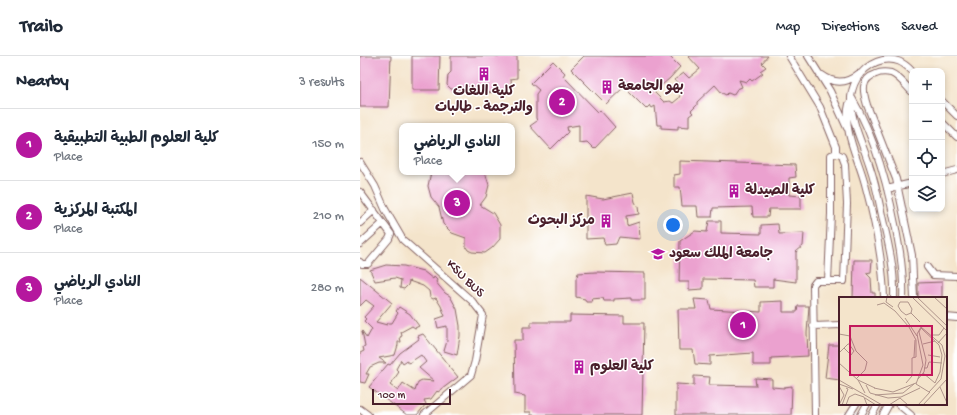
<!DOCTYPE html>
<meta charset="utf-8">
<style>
:root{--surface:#fff;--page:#f2f2f3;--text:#1f2937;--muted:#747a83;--line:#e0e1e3;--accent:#b5179e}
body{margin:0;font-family:"Gochi Hand","Playpen Sans Arabic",sans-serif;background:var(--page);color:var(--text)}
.controls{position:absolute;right:12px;top:12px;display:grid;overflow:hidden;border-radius:8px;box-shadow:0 2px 6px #0003}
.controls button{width:36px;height:36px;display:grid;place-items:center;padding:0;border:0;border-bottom:1px solid var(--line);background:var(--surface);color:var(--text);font:20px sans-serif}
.scale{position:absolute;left:12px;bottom:10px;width:79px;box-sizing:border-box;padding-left:4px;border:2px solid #4a1f2b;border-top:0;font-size:11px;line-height:14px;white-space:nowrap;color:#4a1f2b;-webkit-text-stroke:3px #fff;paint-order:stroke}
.you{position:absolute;left:313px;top:169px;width:14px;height:14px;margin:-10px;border:3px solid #fff;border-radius:50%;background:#1a73e8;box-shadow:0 0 0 6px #1a73e833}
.badge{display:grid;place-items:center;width:26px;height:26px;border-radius:50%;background:var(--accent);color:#fff;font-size:13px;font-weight:700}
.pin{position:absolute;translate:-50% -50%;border:2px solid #fff;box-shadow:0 1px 4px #0006}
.popup{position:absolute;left:39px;top:67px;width:116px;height:52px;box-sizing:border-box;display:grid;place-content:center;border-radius:8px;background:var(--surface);filter:drop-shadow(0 1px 3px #0005);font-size:13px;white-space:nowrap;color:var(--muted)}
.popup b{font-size:15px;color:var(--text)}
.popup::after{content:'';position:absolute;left:50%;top:100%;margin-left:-8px;border:8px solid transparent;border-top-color:var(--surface)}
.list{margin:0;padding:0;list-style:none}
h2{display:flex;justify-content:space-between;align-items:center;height:52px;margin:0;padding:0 16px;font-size:17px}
h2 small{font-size:13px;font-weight:400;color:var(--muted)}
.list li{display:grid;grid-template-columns:26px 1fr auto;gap:12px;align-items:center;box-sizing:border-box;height:72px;padding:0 16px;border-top:1px solid var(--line)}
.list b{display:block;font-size:15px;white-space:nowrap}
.list p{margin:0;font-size:13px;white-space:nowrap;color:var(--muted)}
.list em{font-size:13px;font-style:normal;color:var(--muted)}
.icon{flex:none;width:22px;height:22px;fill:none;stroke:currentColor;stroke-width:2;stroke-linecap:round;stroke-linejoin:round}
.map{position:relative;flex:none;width:597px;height:359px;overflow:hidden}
header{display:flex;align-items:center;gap:24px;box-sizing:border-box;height:56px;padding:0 20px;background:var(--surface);border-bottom:1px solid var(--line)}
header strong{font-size:19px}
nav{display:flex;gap:22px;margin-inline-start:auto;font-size:14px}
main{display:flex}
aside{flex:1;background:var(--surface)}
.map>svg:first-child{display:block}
.building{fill:#eba1cf;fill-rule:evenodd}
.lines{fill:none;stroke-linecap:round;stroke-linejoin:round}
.minor-casing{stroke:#866463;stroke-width:8}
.minor{stroke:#fff;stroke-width:6}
.labels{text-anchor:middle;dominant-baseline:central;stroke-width:3;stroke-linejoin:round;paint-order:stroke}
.poi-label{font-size:14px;font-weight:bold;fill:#4a1f2b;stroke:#fff;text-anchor:start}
.street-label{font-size:14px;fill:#4a1f2b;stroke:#fff}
.inset-road{fill:none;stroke:#b0958b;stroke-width:1}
.view{fill:#c2185b;fill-opacity:0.15;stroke:#c2185b;stroke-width:2}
.inset-edge{fill:none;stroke:#4a1f2b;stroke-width:2}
</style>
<header>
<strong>Trailo</strong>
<nav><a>Map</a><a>Directions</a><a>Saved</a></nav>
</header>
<main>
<aside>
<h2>Nearby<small>3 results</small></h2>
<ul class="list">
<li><span class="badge">1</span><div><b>كلية العلوم الطبية التطبيقية</b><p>Place</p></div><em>150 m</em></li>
<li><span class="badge">2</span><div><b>المكتبة المركزية</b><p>Place</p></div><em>210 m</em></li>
<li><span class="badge">3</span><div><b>النادي الرياضي</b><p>Place</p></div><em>280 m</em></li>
</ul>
</aside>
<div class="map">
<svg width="597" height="359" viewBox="0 0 597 359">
<rect width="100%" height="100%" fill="#fff"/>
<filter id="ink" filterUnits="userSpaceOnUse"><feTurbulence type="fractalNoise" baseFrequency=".025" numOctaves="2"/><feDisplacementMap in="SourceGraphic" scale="8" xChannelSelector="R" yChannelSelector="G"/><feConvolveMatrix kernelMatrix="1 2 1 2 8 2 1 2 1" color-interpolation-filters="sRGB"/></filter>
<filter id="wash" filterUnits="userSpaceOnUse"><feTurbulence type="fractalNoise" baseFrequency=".012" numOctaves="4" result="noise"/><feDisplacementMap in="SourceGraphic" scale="16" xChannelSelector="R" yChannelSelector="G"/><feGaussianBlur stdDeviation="0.9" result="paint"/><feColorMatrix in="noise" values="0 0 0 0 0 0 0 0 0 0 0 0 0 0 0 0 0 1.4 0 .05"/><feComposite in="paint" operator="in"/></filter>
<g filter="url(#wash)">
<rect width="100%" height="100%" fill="#f4e4cb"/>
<g id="blocks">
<path class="building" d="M0 0H31L29 51H0Z
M52 0H80L79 34H52Z
M91 0H157V22L151 23 152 36 116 37 112 31H107L104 34 91 33 87 29 88 19 91 16Z
M224 0H309L320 11 310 22 294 36 304 46 310 45 313 47 319 42V41L321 38 316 33 320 28 314 24 324 17 329 22 340 13 328 0H408L402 7 406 11 400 15 403 17 392 25 390 23 387 26 379 24 382 31 377 33 373 39 368 37 366 39 362 37 355 29 337 46V49L331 55 333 57 329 60V71L318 70V73L301 72V69H297L295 50 292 52 290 49 286 53 264 31 246 48 211 13Z
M193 5 205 17 203 20 238 56 240 54 255 71 234 93 227 86 219 87V69L207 71 208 76 191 93 170 70 177 65 176 62V38L179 34 171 27Z
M320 105 435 109 436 121 429 122V139L441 140V153H409L408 161H393L392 151 353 152 352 161H338L337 150H322L320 131H314V119L320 118Z
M71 116H125L129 129 126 141 120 149 133 157 140 169V183L132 192 125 197 112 196 108 194 106 191V182L92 177 83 168 79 151 71 141 68 130Z
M273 137 275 146 278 151 279 158 266 160 267 170 279 166 280 183 259 181 256 188 245 189 243 182 226 183V140L243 143Z
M349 165H361V177L401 178V169L418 168 419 178 444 177 443 190 436 196V226L413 223V231H394L393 224 343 223V233L329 234V226H319L320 185 335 175 347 176Z
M494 204H512L511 216 506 217 511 222 512 237H515V242H493Z
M26 209 44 210 63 215 73 223 74 221 77 224 76 226 79 230 85 237 90 240 97 253 100 270V280L97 299 84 295 87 285V270L78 272 76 263 85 260 81 250 76 242 73 243 70 241 69 235 63 230 49 225 48 229 44 233 40 232 41 224 35 222 15 225 10 214Z
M236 216 285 217V244H271V242L254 243V245H244L243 242 231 243 232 246H226L225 243 216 241V222L217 221 218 217Z
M0 221 32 247 16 266 27 269 28 267H32L38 257 36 255 39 251 50 258 59 270 55 272 52 270 41 276 42 280 40 281 41 286H38V289L35 299 19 302 26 307H19L10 311 6 318H9L5 327 0 326V297L4 295 3 291 5 290 2 275 7 282 12 273 4 265 6 263 4 261 14 250 6 244 0 250Z
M582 226V242H558V227Z
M334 243 349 244 351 253 401 256V246L423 245V256H437L438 250H449L447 277 448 300 411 302V309H393V297L350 300V309L335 308 333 294H319L318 253H336Z
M210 259 264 260V267H284L282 359H171V356H165V340L155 338 154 284H163V271H171V266H210Z
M63 278 98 321 78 336 77 335 71 343 64 344 66 348 57 359H47L9 331 28 308 30 309 40 297 59 283 58 280ZM61 299 66 306 59 312 74 325 62 324 58 326 55 335 43 327 38 335 30 329 39 316 36 313 41 304 43 307 46 305 49 307Z
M469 289H480V324L465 322Z
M334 320 350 321 349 329 396 330 395 322 412 323V331L424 332V331L432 330 431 359H316V328L334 329Z"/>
</g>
</g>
<g filter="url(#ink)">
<use href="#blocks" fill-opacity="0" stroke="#866463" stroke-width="1"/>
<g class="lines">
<g class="minor-casing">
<path id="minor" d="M429 0 460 51 476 91V97
M448 0 470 35 487 72
M462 19C474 28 486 28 498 18
M552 36C546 30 539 20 531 17 526 16 520 16 516 18 500 23 503 36 507 49L536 123 552 199 554 242
M492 42C518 86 532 146 540 196 542 211 544 227 543 242
M582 45 597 60
M489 48C482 75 498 101 505 128 515 165 523 203 524 242
M582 66 597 81
M0 106 15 130 25 153 43 184 112 245 123 259 115 305 111 319 64 359
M582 118 597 114
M527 133 552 127
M0 136 31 178 29 183 8 208H2L0 206
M0 167 14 154
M0 188 23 167
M567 211 573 219 597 220
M468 225 471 158V99L476 97
M534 242C535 215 529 190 523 164 519 146 516 128 510 111 503 88 490 65 491 41 493 23 505 8 523 4 536 2 543 6 552 15
M586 261 597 262
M453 270 480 269
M538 348 551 359
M0 353 8 359
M455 359 453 229 456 225H484L487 148 485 108 482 100 476 97
M489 359 496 348
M501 359 507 348
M512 359 518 348
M523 359 529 348"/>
</g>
<use href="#minor" class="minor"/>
</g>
</g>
<defs>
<g id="building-bare" transform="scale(1.08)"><path d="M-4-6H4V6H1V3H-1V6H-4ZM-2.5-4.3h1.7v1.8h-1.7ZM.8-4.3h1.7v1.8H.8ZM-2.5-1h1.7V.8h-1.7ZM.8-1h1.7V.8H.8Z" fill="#b5179e" stroke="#fff" stroke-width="2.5" paint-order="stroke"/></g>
<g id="university-bare" transform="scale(1.08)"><path d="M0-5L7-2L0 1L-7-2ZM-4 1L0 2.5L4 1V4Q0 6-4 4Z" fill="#b5179e" stroke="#fff" stroke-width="2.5" paint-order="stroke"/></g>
</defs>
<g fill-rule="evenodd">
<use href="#building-bare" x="124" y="18"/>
<use href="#building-bare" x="247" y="31"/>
<use href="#building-bare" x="374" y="135"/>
<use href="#building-bare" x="246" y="165"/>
<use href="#university-bare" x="298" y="198"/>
<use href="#building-bare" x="219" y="311"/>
</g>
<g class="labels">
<g class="poi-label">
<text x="258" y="31">بهو الجامعة</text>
<text x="124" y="36" text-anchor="middle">كلية اللغات<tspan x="124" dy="16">والترجمة - طالبات</tspan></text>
<text x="385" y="135">كلية الصيدلة</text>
<text x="235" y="165" text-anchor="end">مركز البحوث</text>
<text x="309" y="198">جامعة الملك سعود</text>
<text x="230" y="311">كلية العلوم</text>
</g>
<g class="street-label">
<text transform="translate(105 223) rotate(44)">KSU BUS</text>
</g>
</g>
<g transform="translate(479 241)">
<rect width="108" height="108" fill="#f4e4cb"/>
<path class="inset-road" d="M48 0 47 5 54 10M73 0 108 34M78 0 108 29M95 0 108 12M61 5H69L73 12 72 16 81 25M61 5 59 9 62 14 67 18 72 16M38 8 45 6 56 14 70 30 77 43V60L73 61V79L67 86M66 21 78 39M82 30 103 48 106 59 102 82 90 95 77 87 84 68 78 37ZM0 37 11 39 17 54 28 65 26 73 17 82M94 38H100L105 31M99 46 108 36M84 47 96 44M0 56 9 47H10L15 54 12 58 5 51M89 58 101 60M75 60 76 43M0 66 19 83 36 91M85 71H88L90 65 103 66M79 82 85 75 87 63 80 35 82 31 100 48 103 58 101 75 96 86 84 76M0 83 43 108M19 83 26 96M0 87 14 92M27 88 31 96 49 101 62 100 81 91M0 89 5 98 0 108M101 90 108 106M35 91 54 95 77 86M36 98 64 96 75 87M26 101 37 108M3 108 9 92 7 91M7 108 10 100 16 97 25 100 28 108M50 108 61 101 69 108M79 108 91 95M84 108 108 82"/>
<path class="view" d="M11 29H93V78H11Z"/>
<rect width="108" height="108" class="inset-edge"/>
</g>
</svg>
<div class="controls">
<button>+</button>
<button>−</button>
<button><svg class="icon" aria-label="locate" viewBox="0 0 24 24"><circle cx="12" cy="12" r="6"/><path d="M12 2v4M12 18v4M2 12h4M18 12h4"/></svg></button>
<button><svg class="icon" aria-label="layers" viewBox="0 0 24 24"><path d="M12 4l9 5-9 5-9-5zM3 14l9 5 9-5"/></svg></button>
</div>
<div class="scale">100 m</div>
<div class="you"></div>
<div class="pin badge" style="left:383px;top:269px">1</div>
<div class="pin badge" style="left:202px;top:46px">2</div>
<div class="pin badge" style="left:97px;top:147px">3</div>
<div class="popup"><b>النادي الرياضي</b>Place</div>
</div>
</main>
